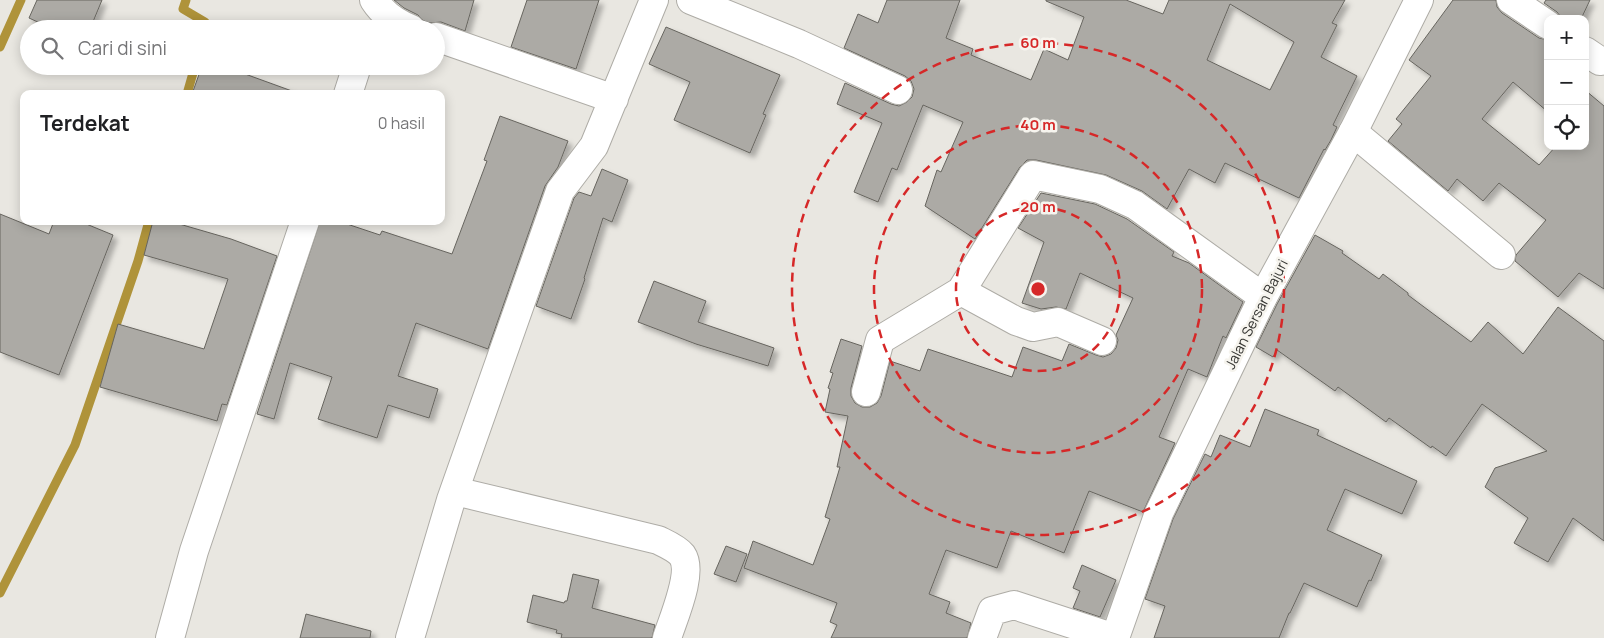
<!DOCTYPE html>
<html lang="id">
<meta charset="utf-8">
<style>
:root{--surface:#fff;--page:#f2f2f2;--text:#202124;--muted:#757577;--line:#e0e0e0}
body{margin:0;font-family:Manrope,sans-serif;background:var(--page);color:var(--text)}
.controls{position:absolute;right:15px;top:15px;display:grid;overflow:hidden;border-radius:10px;box-shadow:0 2px 12px #0003}
.controls button{width:45px;height:45px;display:grid;place-items:center;padding:0;border:0;border-bottom:1px solid var(--line);background:var(--surface);color:var(--text);font:25px sans-serif}
.list{margin:0;padding:0;list-style:none}
h2{display:flex;justify-content:space-between;align-items:center;height:65px;margin:0;padding:0 20px;font-size:21px}
h2 small{font-size:16px;font-weight:400;color:var(--muted)}
.icon{flex:none;width:28px;height:28px;fill:none;stroke:currentColor;stroke-width:2;stroke-linecap:round;stroke-linejoin:round}
.map{position:relative;flex:none;width:1604px;height:638px;overflow:hidden}
.search{position:absolute;background:var(--surface);box-shadow:0 2px 12px #0003;left:20px;top:20px;width:425px;height:55px;display:flex;align-items:center;gap:12px;box-sizing:border-box;padding:0 18px;border-radius:28px;color:var(--muted);font-size:19px}
.panel{position:absolute;background:var(--surface);box-shadow:0 2px 12px #0003;left:20px;top:90px;width:425px;height:135px;border-radius:10px}
.map>svg:first-child{display:block}
.lines{fill:none;stroke-linecap:round;stroke-linejoin:round}
.stream{stroke:#af933a;stroke-width:9}
.building{fill:#acaaa5;stroke:#67655f;fill-rule:evenodd;filter:url(#shadow)}
.minor-casing{stroke:#aeaca6;stroke-width:30}
.major-casing{stroke:#aeaca6;stroke-width:30}
.minor{stroke:#fff;stroke-width:28}
.major{stroke:#fff;stroke-width:28}
.ring{fill:none;stroke:#d62828;stroke-width:2.5;stroke-dasharray:9 6}
.labels{text-anchor:middle;dominant-baseline:central;stroke-width:5;stroke-linejoin:round;paint-order:stroke}
.street-label{font-size:14px;fill:#343431;stroke:#f6f4ee}
.centre{fill:#d62828;stroke:#f6f4ee;stroke-width:2.5}
.ring-label{font-size:15px;text-anchor:middle;font-weight:bold;fill:#d62828;stroke:#f6f4ee;stroke-width:5;stroke-linejoin:round;paint-order:stroke}
</style>
<div class="map">
<svg width="1604" height="638" viewBox="0 0 1604 638">
<defs>
<filter id="shadow"><feDropShadow dx="4.5" dy="4.5" stdDeviation="2.5" flood-color="#0004"/></filter>
</defs>
<rect width="100%" height="100%" fill="#e9e7e1"/>
<g class="lines">
<path class="stream" d="M186 0 183 9 205 22V29
M0 47 21 0
M187 94 195 66
M0 593 75 445 138 261 149 221"/>
</g>
<path class="building" d="M37 0H102L90 29H53L29 18Z
M394 0H474L465 31 441 22 430 23 424 21 418 15 404 8Z
M527 0H599L576 69 511 47Z
M887 0H960L946 38 973 49 971 55 1031 80 1044 49 1068 60 1084 17 1046 1V0H1126L1163 14 1169 0H1345L1332 23 1337 25 1321 57 1357 76 1333 125 1337 127 1331 140 1325 150 1324 149 1299 198 1225 163 1215 183 1189 169 1167 209 1142 191 1106 175 1036 160H1027L1020 167 975 239 925 206 937 170 941 172 963 122 923 105 897 170 892 168 878 202 854 192 882 123 837 104 845 83 891 104 899 106 907 102 912 97 914 89 911 81 905 76 844 48 858 14 878 23ZM1230 4 1294 42 1270 90 1207 60Z
M1453 0H1496L1497 7 1502 13 1539 38 1548 40V112L1513 82 1482 119 1539 165 1556 146H1585V90L1604 106V289L1579 273 1558 297 1515 261 1516 255 1546 220 1499 183 1483 201 1457 179 1448 191 1388 141 1402 124 1396 119 1431 76 1409 60Z
M1546 0H1590L1581 19H1562L1557 12 1544 3Z
M666 27 780 75 763 114 766 115 750 153 674 120 690 82 649 64Z
M202 66H223L292 91 291 94H192Z
M500 116 568 141 558 167 545 186 488 349 416 323 398 376 438 389 429 418 388 405 377 438 318 419 332 377 290 363 274 419 257 414 320 221H338L380 235 382 231 452 254 487 161 484 160Z
M602 169 628 180 612 222 603 218 584 278 585 279 571 319 536 306 574 198 579 192 591 196Z
M1041 193 1095 204 1127 219 1174 252 1172 256 1189 263 1243 302 1226 338 1223 336 1207 377 1188 369 1159 437 1175 443 1143 512 1089 491 1064 553 1011 531 997 568 946 550 929 594 950 602 946 613 971 623 967 638H831L837 625 830 622 837 603 744 568 753 541 813 565 830 519 825 517 840 467H837L848 416 825 412 830 389 828 388 833 373 830 372 841 339 862 346 851 388V396L855 403 862 407H870L877 403 881 396 890 361 920 371 928 349 1012 377 1023 347 1062 361 1069 344 1096 355 1103 357 1111 354 1116 348 1118 340 1116 335 1133 298 1080 273 1066 309 1056 307 1041 309 1022 303 1044 242 1018 228Z
M0 214 49 234 54 221H79L113 235 59 375 0 352Z
M153 221H169L231 239 277 256 227 405 222 404 217 421 100 387 118 324 204 349 228 279 144 255Z
M1315 235 1343 251 1342 253 1379 279 1383 274 1408 293V295L1471 342 1488 322 1523 354 1558 307 1604 341V541L1573 518 1548 562 1514 543 1528 518 1485 487 1495 468 1547 451 1482 404 1446 456 1432 446 1431 448 1389 418 1386 422 1338 387 1335 391 1277 350 1273 357 1256 347 1277 304Z
M654 281 706 301 698 322 774 348 768 366 696 344 638 322Z
M1265 409 1319 430 1317 435 1417 481 1402 514 1345 489 1327 530 1382 555 1371 581 1369 580 1357 607 1304 583 1290 613H1289L1279 638H1154L1165 606 1145 599 1173 519 1205 454 1211 457 1220 435 1250 447Z
M726 546 747 554 736 582 714 574Z
M1082 565 1116 580 1100 617 1073 608 1080 591 1073 588Z
M573 574 599 580 592 608 655 625 652 638H561L562 634 556 633 557 630 527 622 533 595 564 603 565 601H567Z
M306 614 371 631 370 638H300Z"/>
<g class="lines">
<g class="minor-casing">
<path id="minor" d="M374 0C383 14 396 23 411 29
M691 0 799 44 898 90
M1511 0 1548 25
M436 37 614 99
M1585 51 1600 61
M348 94 357 66
M1353 132 1501 255
M961 291 1016 321 1033 327 1058 322 1102 341
M866 392 880 340 961 291 1033 175 1100 189 1135 205 1263 297
M455 491 658 540C666 544 676 548 682 555 694 572 673 619 667 638
M170 638 194 551 305 221
M410 638 451 500 560 191 594 146 654 0
M982 638 992 611 1014 605 1115 638"/>
</g>
<g class="major-casing">
<path id="major" d="M1115 638 1159 513 1263 297 1353 132 1419 0"/>
</g>
<use href="#minor" class="minor"/>
<use href="#major" class="major"/>
</g>
<g class="ring">
<circle cx="1038" cy="289" r="82"/>
<circle cx="1038" cy="289" r="164"/>
<circle cx="1038" cy="289" r="246"/>
</g>
<g class="labels">
<g class="street-label">
<text transform="translate(1256 314) rotate(-63)">Jalan Sersan Bajuri</text>
</g>
</g>
<circle cx="1038" cy="289" r="8" class="centre"/>
<g class="ring-label">
<text x="1038" y="48">60 m</text>
<text x="1038" y="130">40 m</text>
<text x="1038" y="212">20 m</text>
</g>
</svg>
<div class="controls">
<button>+</button>
<button>−</button>
<button><svg class="icon" aria-label="locate" viewBox="0 0 24 24"><circle cx="12" cy="12" r="6"/><path d="M12 2v4M12 18v4M2 12h4M18 12h4"/></svg></button>
</div>
<div class="search"><svg class="icon" aria-label="search" viewBox="0 0 24 24"><circle cx="10" cy="10" r="6"/><path d="M15 15l6 6"/></svg>Cari di sini</div>
<section class="panel">
<h2>Terdekat<small>0 hasil</small></h2>
<ul class="list">
</ul>
</section>
</div>
